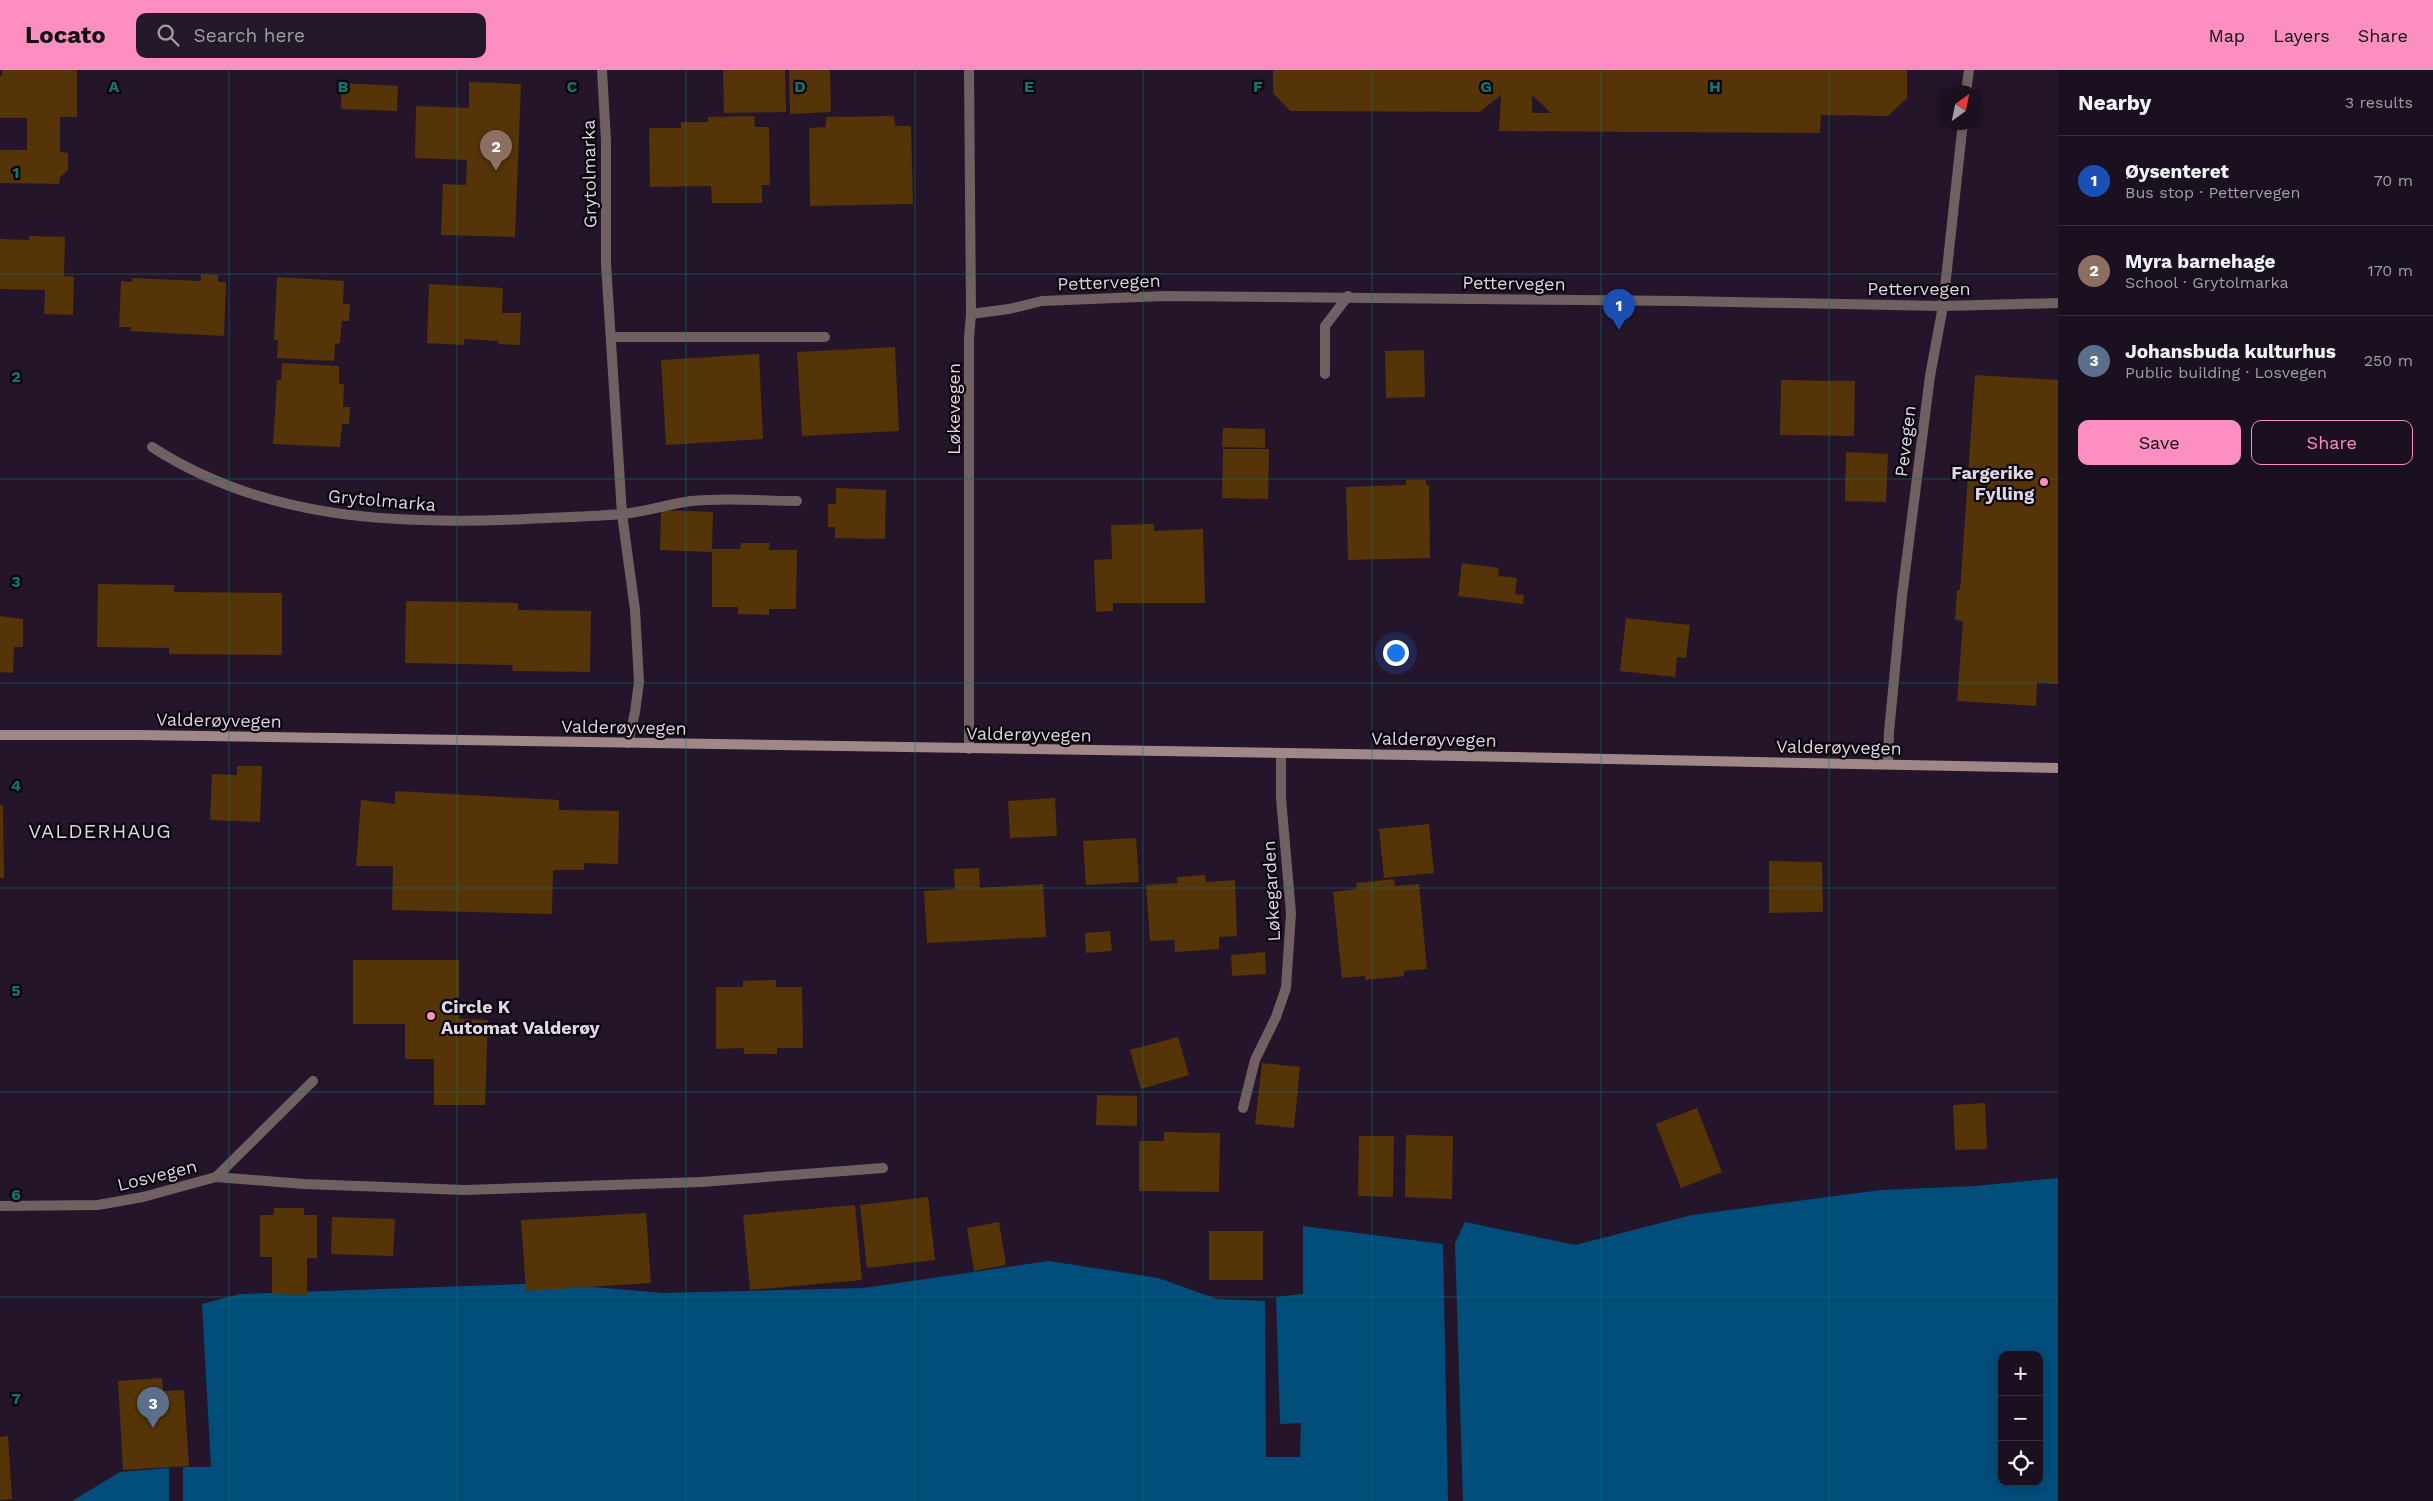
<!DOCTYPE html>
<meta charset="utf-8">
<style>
:root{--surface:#1b1020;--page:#241929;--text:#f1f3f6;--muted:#a09da5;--line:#39303e;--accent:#fd8ec0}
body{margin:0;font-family:"Work Sans",sans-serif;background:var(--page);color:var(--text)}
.controls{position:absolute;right:15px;bottom:15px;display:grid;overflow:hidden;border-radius:10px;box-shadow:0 2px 12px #0003}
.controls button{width:45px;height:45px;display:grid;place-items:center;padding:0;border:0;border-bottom:1px solid var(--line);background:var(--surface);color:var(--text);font:25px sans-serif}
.compass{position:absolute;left:1938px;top:15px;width:45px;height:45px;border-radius:50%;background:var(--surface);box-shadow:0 2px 12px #0003;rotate:33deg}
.you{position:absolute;left:1395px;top:582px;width:18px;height:18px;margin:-12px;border:4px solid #fff;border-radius:50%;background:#1a73e8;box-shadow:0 0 0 8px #1a73e833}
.badge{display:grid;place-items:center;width:32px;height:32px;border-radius:50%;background:var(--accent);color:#fff;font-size:16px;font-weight:700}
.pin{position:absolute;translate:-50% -41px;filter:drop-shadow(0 1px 2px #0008)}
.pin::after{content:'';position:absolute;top:26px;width:18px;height:15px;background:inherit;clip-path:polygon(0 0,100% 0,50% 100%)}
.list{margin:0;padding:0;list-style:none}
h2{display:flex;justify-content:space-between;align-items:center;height:65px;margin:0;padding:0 20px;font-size:21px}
h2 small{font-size:16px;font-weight:400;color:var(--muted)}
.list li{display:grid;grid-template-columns:32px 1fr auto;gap:15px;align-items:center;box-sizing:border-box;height:90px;padding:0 20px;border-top:1px solid var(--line)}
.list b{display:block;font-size:19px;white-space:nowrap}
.list p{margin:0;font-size:16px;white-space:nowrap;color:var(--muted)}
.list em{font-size:16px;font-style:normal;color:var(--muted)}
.actions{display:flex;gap:10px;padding:15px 20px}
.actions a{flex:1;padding:11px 0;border:1px solid var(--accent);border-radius:10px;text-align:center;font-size:18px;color:var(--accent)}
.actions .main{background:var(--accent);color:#111}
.icon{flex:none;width:28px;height:28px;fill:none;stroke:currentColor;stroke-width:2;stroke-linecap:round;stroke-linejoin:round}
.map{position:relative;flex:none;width:2058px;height:1431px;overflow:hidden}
header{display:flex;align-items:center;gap:30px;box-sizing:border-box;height:70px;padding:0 25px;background:var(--accent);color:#111}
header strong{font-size:24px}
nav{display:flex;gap:28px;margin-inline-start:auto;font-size:18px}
.search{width:350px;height:45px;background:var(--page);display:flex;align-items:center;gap:12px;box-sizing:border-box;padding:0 18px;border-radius:10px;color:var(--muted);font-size:19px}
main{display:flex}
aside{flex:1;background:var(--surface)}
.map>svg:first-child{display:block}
.water{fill:#024e7a;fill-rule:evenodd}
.building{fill:#553408;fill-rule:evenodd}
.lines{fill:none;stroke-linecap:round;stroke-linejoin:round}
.lane{stroke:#706061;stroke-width:10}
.street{stroke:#706061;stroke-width:10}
.secondary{stroke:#a08788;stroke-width:10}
.grid{fill:none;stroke:#0f766e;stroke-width:1;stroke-opacity:0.55}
.poi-dot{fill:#fd8ec0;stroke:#0a050d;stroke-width:2}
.labels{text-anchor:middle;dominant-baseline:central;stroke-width:4.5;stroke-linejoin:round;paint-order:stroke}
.street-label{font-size:18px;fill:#dfd5e4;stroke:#0a050d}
.poi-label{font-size:18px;font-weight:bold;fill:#dfd5e4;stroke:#0a050d;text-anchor:end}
.quarter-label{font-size:20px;letter-spacing:1px;fill:#dfd5e4;stroke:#0a050d}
.grid-label{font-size:16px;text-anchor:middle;font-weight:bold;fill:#0f766e;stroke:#0a050d;stroke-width:4.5;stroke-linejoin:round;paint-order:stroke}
</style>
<header>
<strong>Locato</strong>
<div class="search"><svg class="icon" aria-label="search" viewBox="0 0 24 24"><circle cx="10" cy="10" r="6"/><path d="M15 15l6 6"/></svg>Search here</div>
<nav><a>Map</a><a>Layers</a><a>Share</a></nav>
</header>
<main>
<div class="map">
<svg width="2058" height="1431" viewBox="0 0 2058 1431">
<rect width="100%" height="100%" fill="#24152b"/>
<path class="water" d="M2058 1108V1431H1463L1455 1173 1465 1152 1575 1175 1692 1145 1881 1120 1975 1116ZM2002 1285H2039V1412H2002Z
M1303 1156 1443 1174 1448 1431H183V1397H211L202 1234 240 1224 549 1213 662 1223 864 1218 1049 1191 1158 1208 1217 1229 1265 1231 1266 1387H1300L1301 1353 1280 1354 1276 1227 1303 1224Z
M169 1398V1431H72L120 1402Z"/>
<path class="building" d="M2 0H77V47H60V82L68 83V100L60 107 59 114 0 113V80H27V48H0V6H2Z
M723 0H785L786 42 724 43Z
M789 0H830L831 42 790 44Z
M1273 0H1907V28L1888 46 1821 45 1820 63 1499 61 1501 25 1480 42 1290 41 1273 23ZM1532 25 1551 43H1532Z
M469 12 521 14 515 167 441 165 443 114 466 115 467 90 415 88 416 36 469 38Z
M342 13 398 16 397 41 341 39Z
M754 46 755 57H769L770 115H762V133H712L711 116 650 117 649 58H681V52H708V47Z
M894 46 895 56H911L913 134 810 136 809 58 826 57V47Z
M29 166 65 167 64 206 74 207 73 245 44 244 45 220 0 219V169L29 170Z
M201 204 218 205V212H226L224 266 130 261 131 257H119L121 211 132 212V208L201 211Z
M277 207 344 211 343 234H350L349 251H342L340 273 335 274 334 291 277 288 278 270H274Z
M429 214 503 218 502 243H521L520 275 498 274V271L464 269V275L427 273Z
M895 277 899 361 802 366 797 282Z
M1424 280 1425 327 1386 328 1385 281Z
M759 284 763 369 666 375 661 290Z
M282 293 339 296V314H344L343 337H350L349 354H342L340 377 273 374 277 310H281Z
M1975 305 2058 310V614L2037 612 2036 636 1957 631 1963 551 1955 550 1957 520H1960Z
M1781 310 1855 311 1854 366 1780 365Z
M1223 358 1265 359V378L1222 377Z
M1223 379H1269L1268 429 1222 428Z
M1846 382 1888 384 1886 432 1845 431Z
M1406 410H1426V415H1429L1430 488 1348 490 1346 417 1406 415Z
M836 418 886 420 885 469 835 468V457H828V434H836Z
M661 440 713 442 712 479H740L741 473H770L769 480H797L796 539H769V545L738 544V537H712V482L660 480Z
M1154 454V461L1203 459 1205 533H1113V541L1096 542 1094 490 1112 489 1111 455Z
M1462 493 1499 498 1498 506 1517 508 1515 524 1524 525 1523 534 1458 526Z
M98 514 174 515V522L282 523V585L169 584V578L97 577Z
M406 531 518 533V540L591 541 590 602 512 601 513 595 405 593Z
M0 546 23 549V577H14L13 603 0 602Z
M1626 548 1690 555 1686 588 1677 587 1675 607 1620 601Z
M237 696H262L260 752 210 750 212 704 237 705Z
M395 721 559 730V740L619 741 618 794 584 793V800H553L552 844 392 840 393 796H356L361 730 395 734Z
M1055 728 1057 766 1010 768 1008 731Z
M0 735H3L4 808H0Z
M1429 754 1434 803 1384 808 1379 759Z
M1136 768 1139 812 1086 815 1083 771Z
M1769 791 1822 792 1823 842 1769 843Z
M979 798 980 818 1043 814 1046 867 927 873 924 821 955 819 954 799Z
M1205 805 1206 812 1235 810 1237 866 1219 867V879L1175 882 1174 870 1150 871 1146 815 1178 813 1177 807Z
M1394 809 1395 816 1419 814 1427 899 1404 901V906L1365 910V906L1342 908 1333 822 1357 819 1356 813Z
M1110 861 1112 881 1086 883 1085 863Z
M1265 882 1266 904 1232 906 1231 885Z
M353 890H459V949L488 950 485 1035H434V989H405V954H353Z
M776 910V917H802L803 978H777V984H744V978L716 979V917H743V911Z
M1178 967 1189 1005 1141 1019 1130 980Z
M1262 993 1300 997 1294 1058 1255 1054Z
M1097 1025 1137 1026V1056L1096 1055Z
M1985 1033 1987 1079 1955 1080 1953 1035Z
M1697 1038 1722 1102 1681 1118 1656 1054Z
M1164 1062 1220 1063 1219 1122 1139 1121V1071H1164Z
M1406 1065 1453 1066 1452 1129 1405 1127Z
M1359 1066H1394L1393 1127 1358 1126Z
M928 1127 935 1190 867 1198 860 1135Z
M855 1135 862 1210 750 1220 743 1145Z
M274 1138H304V1145H317V1188H307V1225L272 1224V1187H260V1145H274Z
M646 1143 651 1213 526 1221 521 1150Z
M332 1147 395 1149 393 1186 331 1184Z
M999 1152 1006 1195 974 1201 967 1158Z
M1209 1161H1263V1210H1209Z
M162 1308 163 1321 184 1320 189 1396 123 1400 118 1311Z
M8 1366 12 1429 0 1430V1367Z"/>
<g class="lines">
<path class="lane" d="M611 267H825
M1325 304V256L1348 226
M152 377C265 450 396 455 527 449 558 447 590 447 621 444 645 442 668 434 691 431 726 427 763 431 797 431
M1243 1038 1255 990 1276 947 1286 918 1291 843 1281 728V684
M216 1107 304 1114 466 1120 701 1112 883 1098"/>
<path class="street" d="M602 0 606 71V194L622 444 635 540 639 612 635 642 628 673
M969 0 971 244 969 268V679
M1966 22 1969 0
M971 244 1009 239 1042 231 1165 226 1682 231 1943 236 2058 233
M1888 694 1889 662 1902 526 1930 306 1943 236 1963 52
M0 1136 98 1135 143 1127 216 1107 313 1011"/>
<path class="secondary" d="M0 665H137L1409 685 2058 698"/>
</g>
<path class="grid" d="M229 0V1431M457 0V1431M686 0V1431M915 0V1431M1143 0V1431M1372 0V1431M1601 0V1431M1829 0V1431M0 204H2058M0 409H2058M0 613H2058M0 818H2058M0 1022H2058M0 1227H2058"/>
<g class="poi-dot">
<circle cx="2044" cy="412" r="5"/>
<circle cx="431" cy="946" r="5"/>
</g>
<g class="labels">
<g class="street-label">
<text transform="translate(589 104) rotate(-91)">Grytolmarka</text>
<text transform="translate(1109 212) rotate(-2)">Pettervegen</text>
<text transform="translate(1514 213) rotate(1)">Pettervegen</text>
<text x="1919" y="218">Pettervegen</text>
<text transform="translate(953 339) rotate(-90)">Løkevegen</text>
<text transform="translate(1905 371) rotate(-83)">Pevegen</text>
<text transform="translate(382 430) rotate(5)">Grytolmarka</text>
<text transform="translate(219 650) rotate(1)">Valderøyvegen</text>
<text transform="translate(624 657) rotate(1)">Valderøyvegen</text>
<text transform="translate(1029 664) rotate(1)">Valderøyvegen</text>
<text transform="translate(1434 669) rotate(1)">Valderøyvegen</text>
<text transform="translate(1839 677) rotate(1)">Valderøyvegen</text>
<text transform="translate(1271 821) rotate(-93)">Løkegarden</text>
<text transform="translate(157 1105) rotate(-14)">Losvegen</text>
</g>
<g class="poi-label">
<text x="2034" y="402">Fargerike<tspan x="2034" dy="21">Fylling</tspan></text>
<text x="441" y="936" text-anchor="start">Circle K<tspan x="441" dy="21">Automat Valderøy</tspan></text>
</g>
<g class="quarter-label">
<text x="100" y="761">VALDERHAUG</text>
</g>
</g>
<g class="grid-label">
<text x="114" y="22">A</text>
<text x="343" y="22">B</text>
<text x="572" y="22">C</text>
<text x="800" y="22">D</text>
<text x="1029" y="22">E</text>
<text x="1258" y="22">F</text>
<text x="1486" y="22">G</text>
<text x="1715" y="22">H</text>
<text x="16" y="108">1</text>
<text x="16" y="312">2</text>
<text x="16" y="517">3</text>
<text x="16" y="721">4</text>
<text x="16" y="926">5</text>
<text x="16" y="1130">6</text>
<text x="16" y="1334">7</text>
</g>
</svg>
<div class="controls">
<button>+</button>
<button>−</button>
<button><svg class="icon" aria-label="locate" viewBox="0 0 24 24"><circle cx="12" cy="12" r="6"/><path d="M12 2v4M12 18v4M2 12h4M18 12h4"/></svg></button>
</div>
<svg class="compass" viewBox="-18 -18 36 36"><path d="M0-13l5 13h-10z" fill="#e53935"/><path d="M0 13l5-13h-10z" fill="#a09da5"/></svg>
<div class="you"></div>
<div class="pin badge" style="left:1619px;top:260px;background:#1a4fb4">1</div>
<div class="pin badge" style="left:496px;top:101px;background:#8d6e63">2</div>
<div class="pin badge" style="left:153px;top:1358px;background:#5c6f8a">3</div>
</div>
<aside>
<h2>Nearby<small>3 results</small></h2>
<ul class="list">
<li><span class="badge" style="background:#1a4fb4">1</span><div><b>Øysenteret</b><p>Bus stop · Pettervegen</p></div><em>70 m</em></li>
<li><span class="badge" style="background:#8d6e63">2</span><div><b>Myra barnehage</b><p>School · Grytolmarka</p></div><em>170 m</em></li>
<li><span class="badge" style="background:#5c6f8a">3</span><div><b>Johansbuda kulturhus</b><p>Public building · Losvegen</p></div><em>250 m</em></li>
</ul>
<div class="actions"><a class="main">Save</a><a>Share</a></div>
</aside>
</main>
